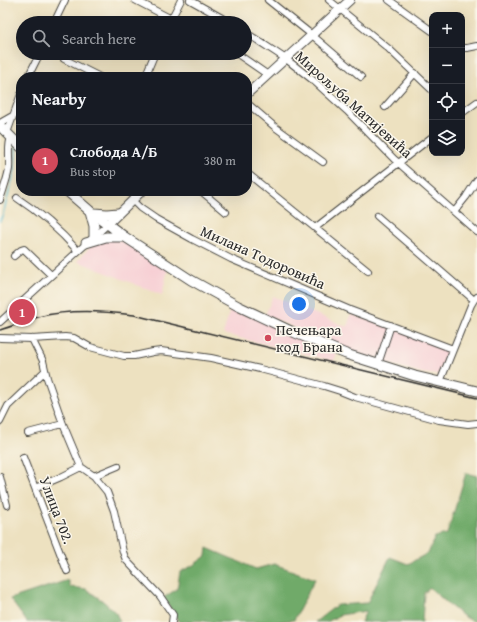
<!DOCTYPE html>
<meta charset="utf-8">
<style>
:root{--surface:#171b24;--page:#242831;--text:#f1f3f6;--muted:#9ea1a6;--line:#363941;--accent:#d1495b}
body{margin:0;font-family:"Gentium Book Plus",serif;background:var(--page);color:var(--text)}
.controls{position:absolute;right:12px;top:12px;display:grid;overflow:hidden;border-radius:8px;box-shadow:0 4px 16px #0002}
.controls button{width:36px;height:36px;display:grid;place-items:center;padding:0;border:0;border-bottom:1px solid var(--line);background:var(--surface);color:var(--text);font:20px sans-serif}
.you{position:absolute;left:299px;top:304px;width:14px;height:14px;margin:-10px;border:3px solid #fff;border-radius:50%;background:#1a73e8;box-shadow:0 0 0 6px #1a73e833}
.badge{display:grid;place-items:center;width:26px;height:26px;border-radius:50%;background:var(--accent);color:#fff;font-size:13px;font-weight:700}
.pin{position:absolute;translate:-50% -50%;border:2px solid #fff;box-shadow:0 1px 4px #0006}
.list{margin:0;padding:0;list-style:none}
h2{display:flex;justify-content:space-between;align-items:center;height:52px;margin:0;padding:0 16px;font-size:17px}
h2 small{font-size:13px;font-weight:400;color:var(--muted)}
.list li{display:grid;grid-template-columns:26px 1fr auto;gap:12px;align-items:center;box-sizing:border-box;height:72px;padding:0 16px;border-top:1px solid var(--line)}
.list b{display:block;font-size:15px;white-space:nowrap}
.list p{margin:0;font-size:13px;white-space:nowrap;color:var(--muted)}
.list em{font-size:13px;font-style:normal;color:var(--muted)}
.icon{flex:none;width:22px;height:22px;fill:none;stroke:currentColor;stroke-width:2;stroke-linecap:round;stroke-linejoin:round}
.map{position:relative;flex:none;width:477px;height:622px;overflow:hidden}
.search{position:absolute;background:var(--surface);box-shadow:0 4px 16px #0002;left:16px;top:16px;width:236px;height:44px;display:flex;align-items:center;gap:10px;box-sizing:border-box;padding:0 14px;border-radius:22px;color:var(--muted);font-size:15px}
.panel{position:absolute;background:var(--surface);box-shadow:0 4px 16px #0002;left:16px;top:72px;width:236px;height:124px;border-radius:16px}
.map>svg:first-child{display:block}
.built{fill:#f7cfd4}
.forest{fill:#70aa69;stroke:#4e6a4a}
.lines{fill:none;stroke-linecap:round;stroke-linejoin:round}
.stream{stroke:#55bbd2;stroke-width:1.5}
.street-casing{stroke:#484641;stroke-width:8}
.secondary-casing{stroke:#484641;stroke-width:10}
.primary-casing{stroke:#484641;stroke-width:11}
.street{stroke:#fff;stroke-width:6}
.secondary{stroke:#fff;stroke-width:8}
.primary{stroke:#fff;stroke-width:9}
.rail{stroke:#2b2b2b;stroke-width:1.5}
.poi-dot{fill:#d1495b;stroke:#fbf7ec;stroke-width:1.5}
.labels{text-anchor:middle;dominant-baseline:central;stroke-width:3;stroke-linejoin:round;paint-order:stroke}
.street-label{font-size:15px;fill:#2b2b2b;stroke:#fbf7ec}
.poi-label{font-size:15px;fill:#2b2b2b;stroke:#fbf7ec;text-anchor:start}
</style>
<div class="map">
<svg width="477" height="622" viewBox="0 0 477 622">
<rect width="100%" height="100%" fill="#fbf7ec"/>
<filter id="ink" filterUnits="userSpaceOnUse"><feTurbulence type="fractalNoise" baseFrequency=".025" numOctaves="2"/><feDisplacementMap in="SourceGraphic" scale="8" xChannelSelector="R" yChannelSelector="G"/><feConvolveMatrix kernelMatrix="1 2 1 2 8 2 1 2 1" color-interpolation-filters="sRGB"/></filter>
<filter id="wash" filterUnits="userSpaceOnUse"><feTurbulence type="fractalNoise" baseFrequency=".012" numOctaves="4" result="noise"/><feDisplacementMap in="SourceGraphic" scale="16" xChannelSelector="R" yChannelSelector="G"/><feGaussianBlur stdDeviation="0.9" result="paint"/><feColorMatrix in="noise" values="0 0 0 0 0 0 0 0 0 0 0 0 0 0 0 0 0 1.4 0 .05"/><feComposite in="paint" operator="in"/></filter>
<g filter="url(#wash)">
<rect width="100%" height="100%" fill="#ede1c0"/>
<path class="built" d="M108 238 117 239 145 253 168 269 162 295 77 261 91 246Z
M273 296 347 327 351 314 413 335 448 349 438 375 422 373 366 357 315 337 265 315Z
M231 306 337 353 334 361 223 334Z"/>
<path class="forest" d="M466 473 477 476V622C463 620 441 597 430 588L424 593 422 622H361L366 611 340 615 327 622H315L337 605 367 603 390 557 408 564 428 553 435 537 447 534Z
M207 548 256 569 274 564 315 579 294 620 275 622H208C200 619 188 622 179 622L163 598 177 589 180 572 192 566 206 556Z
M68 580 70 587 86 589 103 601 116 613 120 622H27L10 599Z"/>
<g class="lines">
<path class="stream" d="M0 221 3 214 15 170 16 147"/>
</g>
</g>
<g filter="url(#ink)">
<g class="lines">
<g class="street-casing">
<path id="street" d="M135 0 179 23
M190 0 231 23
M268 0 312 35 361 77
M329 0 389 49 432 90
M389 0 432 31
M54 23 65 0
M169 23 181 0
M245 32 286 59 314 81 347 111 394 159 477 232
M462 48H467L477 46
M236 53 268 75
M64 59 100 77
M28 77 40 53
M145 77 155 53
M247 103 275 127 323 162
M385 107 415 73
M462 113 477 102
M0 123 14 115
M7 133 21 94
M247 173 315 228 368 271
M201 191 226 212
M17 198C40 213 60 231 78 251
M0 200C3 190 7 180 9 169 10 159 7 147 11 137
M132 200 140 208 156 219 192 239 231 259 350 310 453 349
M454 212 466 197 477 180
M377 216 474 300 477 297
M315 228 432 137
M14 256 21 250 24 249 51 275
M0 322 108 224
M0 338 32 339 65 337 74 338 90 347 124 356H134L153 352 161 351 211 358 260 369 324 386 340 391 355 397 439 420 468 424 477 423
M32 339 43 361 47 378 63 424 81 467 94 476 107 492 114 511 123 552 126 560 160 596 173 615 172 622
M378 364 391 325
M440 382 471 305 474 300
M0 422 8 406 45 371
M28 433 63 424
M23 457 67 571
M94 476 118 466
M0 477 7 505
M35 488 61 477 81 467"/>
</g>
<g class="secondary-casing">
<path id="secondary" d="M247 94 350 0
M108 224 142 191"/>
</g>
<g class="primary-casing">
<path id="primary" d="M0 126 21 147
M67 191 90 211 125 237 191 280 238 306 293 332 346 354 415 376 477 391
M90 211 94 226V236
M94 213 107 214 118 213
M86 243 106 237H125"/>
</g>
<use href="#street" class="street"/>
<use href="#secondary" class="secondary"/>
<use href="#primary" class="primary"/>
<path class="rail" d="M0 330C13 326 25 321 38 317 70 309 102 311 134 315L477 398"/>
</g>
</g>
<circle class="poi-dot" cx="268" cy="338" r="4"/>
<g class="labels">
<g class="street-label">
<text transform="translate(354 104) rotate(42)">Мирољуба Матијевића</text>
<text transform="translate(263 257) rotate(24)">Милана Тодоровића</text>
<text transform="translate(57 510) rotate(69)">Улица 702.</text>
</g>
<g class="poi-label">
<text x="276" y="329">Печењара<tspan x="276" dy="17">код Брана</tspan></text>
</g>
</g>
</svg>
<div class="controls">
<button>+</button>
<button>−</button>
<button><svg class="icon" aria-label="locate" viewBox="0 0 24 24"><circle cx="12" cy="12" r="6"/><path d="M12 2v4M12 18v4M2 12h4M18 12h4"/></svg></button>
<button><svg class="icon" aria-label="layers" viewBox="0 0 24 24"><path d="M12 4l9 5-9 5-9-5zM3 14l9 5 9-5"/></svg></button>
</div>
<div class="you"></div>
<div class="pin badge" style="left:22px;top:312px">1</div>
<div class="search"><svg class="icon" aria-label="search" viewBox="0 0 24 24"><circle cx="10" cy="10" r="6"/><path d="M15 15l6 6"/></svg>Search here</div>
<section class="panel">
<h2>Nearby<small></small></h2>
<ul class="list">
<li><span class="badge">1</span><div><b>Слобода А/Б</b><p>Bus stop</p></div><em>380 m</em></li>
</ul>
</section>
</div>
